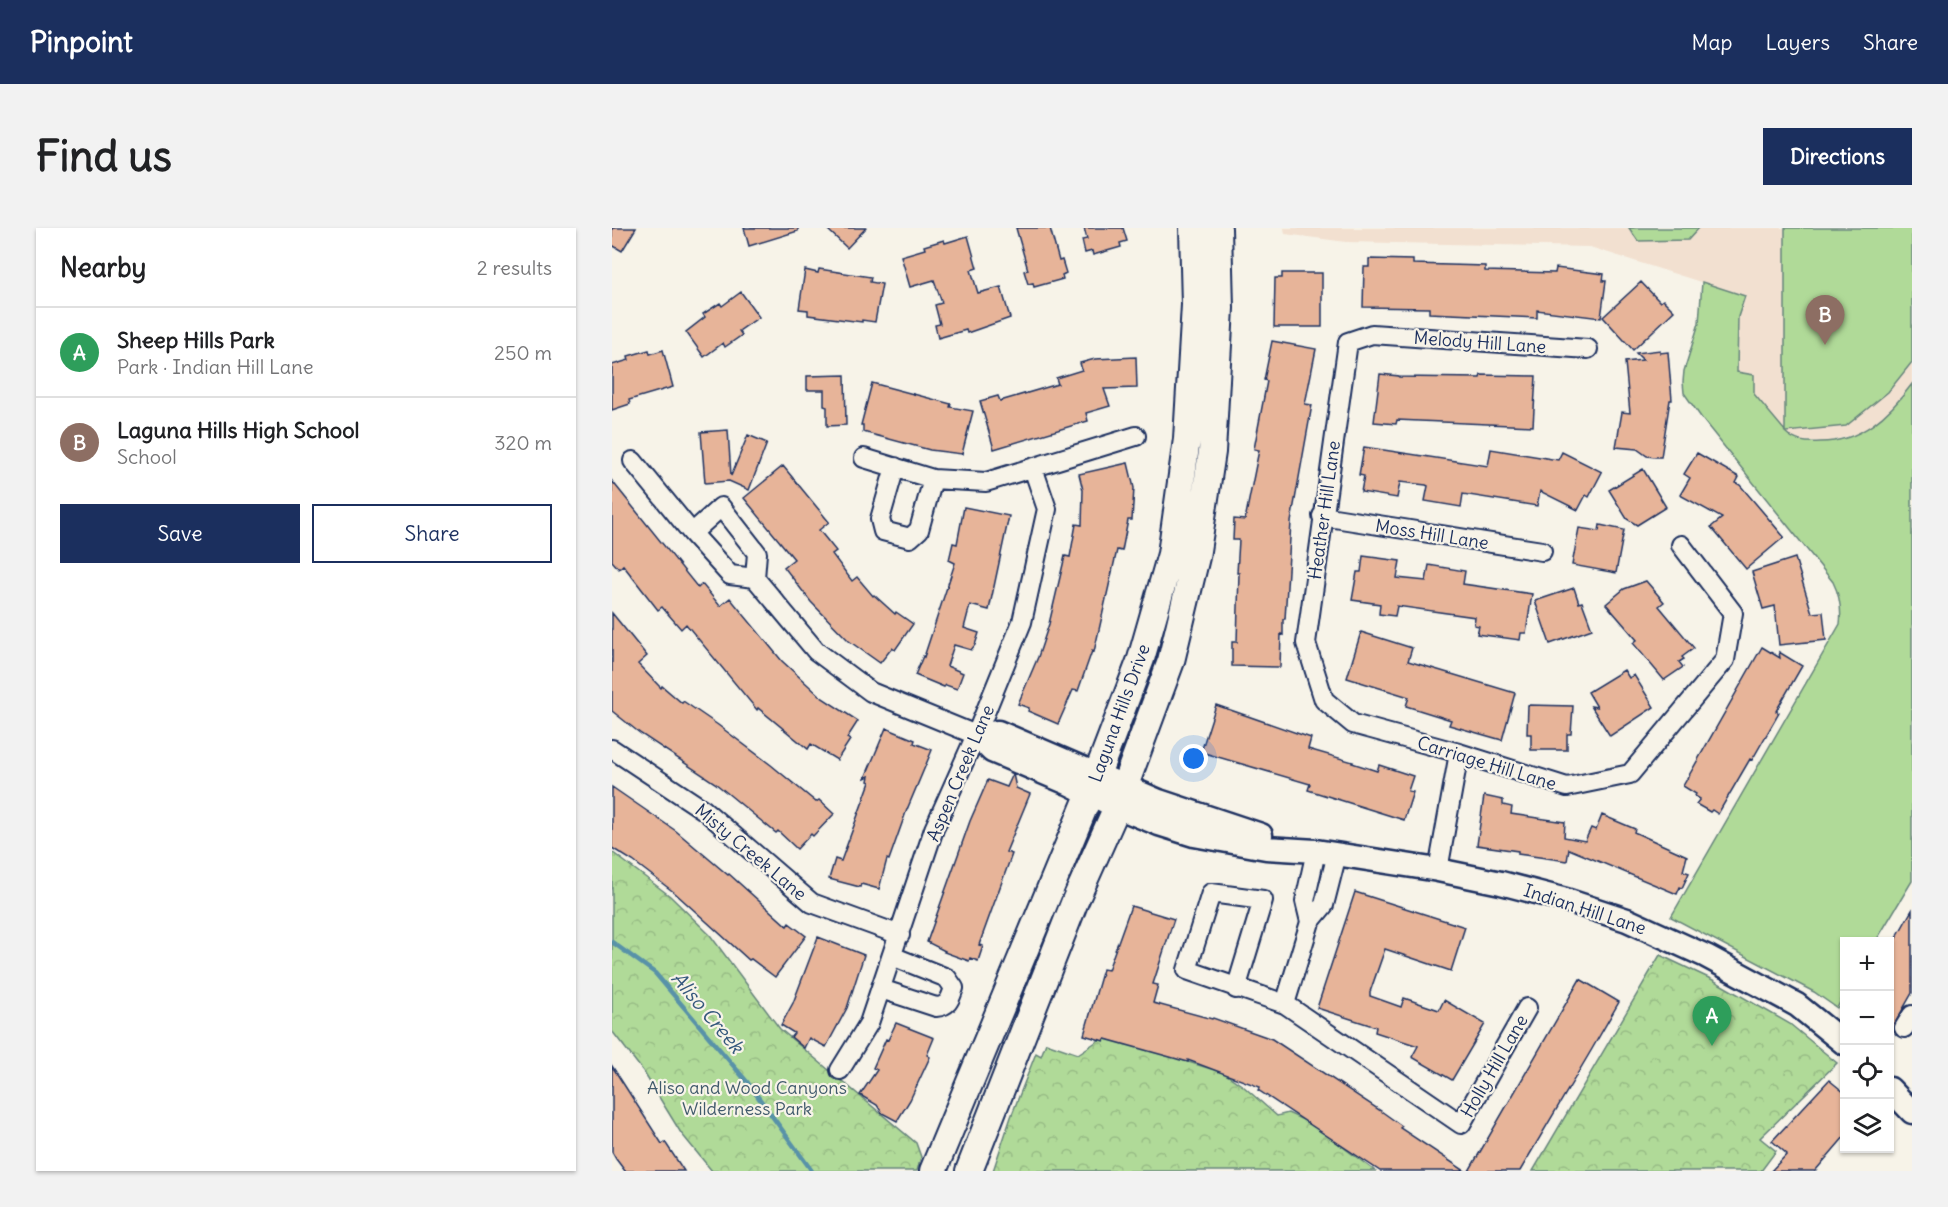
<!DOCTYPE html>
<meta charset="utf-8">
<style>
:root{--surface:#fff;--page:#f2f2f2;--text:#202124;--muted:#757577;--line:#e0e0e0;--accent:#1b2f5e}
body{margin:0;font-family:Delius,sans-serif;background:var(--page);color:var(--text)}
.controls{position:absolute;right:18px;bottom:18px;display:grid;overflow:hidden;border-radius:0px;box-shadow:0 2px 4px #0004}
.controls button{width:54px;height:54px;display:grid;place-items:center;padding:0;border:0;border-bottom:2px solid var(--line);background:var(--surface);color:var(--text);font:30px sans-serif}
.you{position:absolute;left:582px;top:531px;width:21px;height:21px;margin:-15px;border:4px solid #fff;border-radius:50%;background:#1a73e8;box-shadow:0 0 0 9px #1a73e833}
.badge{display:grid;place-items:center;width:39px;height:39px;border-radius:50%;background:var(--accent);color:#fff;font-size:20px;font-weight:700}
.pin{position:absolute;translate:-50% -50px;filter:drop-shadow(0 2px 3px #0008)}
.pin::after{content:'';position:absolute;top:32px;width:21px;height:18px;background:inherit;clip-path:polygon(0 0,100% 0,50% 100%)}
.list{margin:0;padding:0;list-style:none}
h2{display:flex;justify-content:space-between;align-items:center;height:78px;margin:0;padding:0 24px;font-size:26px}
h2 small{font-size:20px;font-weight:400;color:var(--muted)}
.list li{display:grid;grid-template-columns:39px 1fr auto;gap:18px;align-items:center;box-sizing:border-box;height:90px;padding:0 24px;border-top:2px solid var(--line)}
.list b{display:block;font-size:22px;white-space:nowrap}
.list p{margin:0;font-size:20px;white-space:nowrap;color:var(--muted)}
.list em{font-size:20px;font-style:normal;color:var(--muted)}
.actions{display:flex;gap:12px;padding:18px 24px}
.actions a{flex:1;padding:14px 0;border:2px solid var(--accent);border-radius:0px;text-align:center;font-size:21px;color:var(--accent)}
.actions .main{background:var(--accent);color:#fff}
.icon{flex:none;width:33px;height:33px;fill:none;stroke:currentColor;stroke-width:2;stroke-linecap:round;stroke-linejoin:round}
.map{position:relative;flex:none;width:1300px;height:943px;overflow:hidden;border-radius:0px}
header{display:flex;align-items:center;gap:36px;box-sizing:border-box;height:84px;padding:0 30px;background:var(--accent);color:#fff}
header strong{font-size:28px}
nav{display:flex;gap:33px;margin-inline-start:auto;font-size:21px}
.intro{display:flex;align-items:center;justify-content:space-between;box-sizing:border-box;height:144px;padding:0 36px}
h1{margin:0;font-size:42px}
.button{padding:15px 27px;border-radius:0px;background:var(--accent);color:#fff;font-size:21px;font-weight:700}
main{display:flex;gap:36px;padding:0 36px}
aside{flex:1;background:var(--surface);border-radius:0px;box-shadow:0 2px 4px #0004}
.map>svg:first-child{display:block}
.built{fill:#f2e0d0}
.grass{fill:#b0da98;stroke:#66847b;stroke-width:1.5}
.park{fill:url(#park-crowns);stroke:#66847b;stroke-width:1.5}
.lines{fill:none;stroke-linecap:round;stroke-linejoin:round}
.stream{stroke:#5992a8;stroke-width:4.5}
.building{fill:#e7b499;stroke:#1b2f5e;stroke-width:1.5}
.minor-casing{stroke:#1b2f5e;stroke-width:22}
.tertiary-casing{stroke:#1b2f5e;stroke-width:27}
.secondary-casing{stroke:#1b2f5e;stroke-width:30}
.minor{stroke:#f7f3e8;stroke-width:18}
.tertiary{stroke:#f7f3e8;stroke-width:22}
.secondary{stroke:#f7f3e8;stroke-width:26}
.labels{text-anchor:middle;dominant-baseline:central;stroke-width:4.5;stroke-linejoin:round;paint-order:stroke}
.street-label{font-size:18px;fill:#1b2f5e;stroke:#f7f3e8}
.park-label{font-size:18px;fill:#405a6c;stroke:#f7f3e8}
.water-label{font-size:20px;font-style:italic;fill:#35587d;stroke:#f7f3e8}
</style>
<header>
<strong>Pinpoint</strong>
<nav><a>Map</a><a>Layers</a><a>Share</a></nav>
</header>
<div class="intro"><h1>Find us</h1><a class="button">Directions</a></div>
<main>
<aside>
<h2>Nearby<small>2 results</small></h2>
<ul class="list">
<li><span class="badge" style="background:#2e9e5b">A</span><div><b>Sheep Hills Park</b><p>Park · Indian Hill Lane</p></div><em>250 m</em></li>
<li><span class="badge" style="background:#8d6e63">B</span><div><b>Laguna Hills High School</b><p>School</p></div><em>320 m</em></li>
</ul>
<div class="actions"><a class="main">Save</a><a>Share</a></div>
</aside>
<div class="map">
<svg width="1300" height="943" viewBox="0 0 1300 943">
<defs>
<pattern id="park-crowns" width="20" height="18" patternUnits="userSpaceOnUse" patternTransform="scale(1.5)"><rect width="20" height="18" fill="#b0da98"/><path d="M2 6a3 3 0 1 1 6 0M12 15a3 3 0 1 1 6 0" fill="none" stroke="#97bb85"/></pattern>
</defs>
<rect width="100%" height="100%" fill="#f7f3e8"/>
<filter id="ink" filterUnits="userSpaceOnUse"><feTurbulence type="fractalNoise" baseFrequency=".0167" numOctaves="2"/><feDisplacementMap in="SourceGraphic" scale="12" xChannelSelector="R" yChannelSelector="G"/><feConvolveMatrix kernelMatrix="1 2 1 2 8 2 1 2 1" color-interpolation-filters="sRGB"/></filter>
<g filter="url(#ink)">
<path class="built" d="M672 0H1300V156L1277 185 1251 204 1216 214 1188 213 1180 210 1168 200 1142 166V147L1125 145 1126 89 1133 68 978 19 734 14 673 6Z"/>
<path class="grass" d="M1017 0H1087L1076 12 1026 13Z
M1173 0H1300V134L1276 164 1234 198 1173 204C1183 214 1194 215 1208 214 1249 214 1277 187 1300 156V653L1264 713 1232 714V767L1225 780 1202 764 1059 689 1228 396C1230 380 1228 368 1221 354L1091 192 1072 165 1071 154 1072 143 1087 95 1090 54 1133 68 1126 89 1125 144 1142 147V166L1173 203Z"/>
<path class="park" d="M0 624 58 668 98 707 168 801 304 915 309 929 305 943H100L69 905 31 843 0 803Z
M1048 727 1101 752 1178 796 1225 835 1148 910 1164 923 1149 943H921Z
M493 808 612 845 631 858 665 888 676 885 700 896 763 943H381L399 889 424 825 429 828 434 815 466 826Z"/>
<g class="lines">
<path class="stream" d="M0 714 43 745 136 855 200 943"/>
</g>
<path class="building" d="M0 0H24L10 23 0 17Z
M132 0H186V3L137 18Z
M214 0H254L235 20Z
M404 0H438L447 33 450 32 454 45 450 47 451 51 422 59 421 55 416 56 412 43 416 42Z
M472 0H511L515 13 508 15 509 19 481 27 480 23 473 25 470 12 475 11Z
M356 8 365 40 359 42 366 65 389 59 398 90 355 105 354 102 326 110 323 97 328 96 323 77 330 75 322 52 298 59 289 28 313 21 312 18 332 12 333 15Z
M757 31 801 32V36L873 38V43L943 45 944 40 992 46 991 53H994L989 90 925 82V90L817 85V80L751 79 752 39H757Z
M207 41 259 49 258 54 270 56 263 94 250 92V94L196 87V82L187 81 193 42 206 45Z
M670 45H710V99H662L663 50H670Z
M1029 54 1048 74 1051 72 1062 83 1021 122 991 89Z
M129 64 147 89 127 103 130 107 113 119 111 115 92 129 74 104 93 89 91 86 108 75 110 78Z
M660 113 704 121 693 176 700 177 679 294 673 391H671V407L669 406 668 439 620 438V414H625L627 345H625L627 312H621L622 291 633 292 647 222 642 221 655 153 652 152Z
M37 122 38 126 51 122 61 159 17 172 18 176 0 182V137L17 132 16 128Z
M1048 122V125L1056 124 1060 172H1058L1049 229H1043L1035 228 1025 221 1004 219 1010 184 1018 185 1013 134 1031 132 1024 125Z
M524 129 525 160 492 161 498 178 474 185 476 193 382 221 368 173 386 168 388 173 446 156 444 150 470 142 468 135 483 131Z
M768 146 787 148V149L868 150 869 147 924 148 921 198 785 192 784 196 762 194Z
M233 147 234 197 215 198V179L212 178V162H195V148Z
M260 155 339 176 338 179 361 183 350 226 318 222 251 204V197H249Z
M116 202 119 248 136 207 155 215 137 262 117 253 93 255 89 204Z
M752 219 876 238 879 221 946 232 950 224 990 244 977 269 974 267 966 282 928 263 925 278 851 266 849 279 813 273 816 258 814 257 788 254 785 270 749 264 752 248 747 247Z
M1085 225 1127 249 1124 255 1128 257 1172 309 1134 341 1099 299 1110 290 1068 267 1078 250 1072 246Z
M516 235 522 260 520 292H516L510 323 505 322 482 424 480 423 466 463 461 462 446 496 416 483 417 480 406 476 426 429 437 396 453 328 458 329 464 296 470 297 471 262 467 246Z
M171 238 217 294 207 302 224 323 220 326 240 353 245 349 261 368 262 367 283 386 284 384 301 396 283 422 280 420 268 435 237 413 199 374 172 339 182 331 132 270Z
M1031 241 1054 279 1025 297 1015 291 997 262Z
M0 253 86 360 90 356 108 378 118 370 170 433 209 469 246 493 235 510 238 512 225 532 199 516 196 521 146 480 145 482 74 396 69 401 50 379 46 382 11 337 7 341 0 333Z
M352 279 397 288 377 382 358 377 352 400 367 405 363 417 359 422 342 417 335 438 351 445 345 461 334 457 332 459 303 447 311 428 312 429 343 335 337 332 341 315 345 316Z
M988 297 1012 302 1004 345 960 337 967 300 987 303Z
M751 328 788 333 785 350 814 353 817 337 853 343 851 356 920 366 914 405H909L908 412 865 406 867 398 862 397 863 389 785 378 783 388 767 386 768 376 740 372 745 344H749Z
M1183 330 1200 385 1211 384 1214 412 1167 417 1163 378 1151 381 1140 344Z
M1034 353 1052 374 1047 378 1082 420 1070 429 1072 431 1067 434 1071 439 1052 452 1021 415 1025 412 994 376 1012 361Z
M962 360 967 375 970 374 980 401 938 416 923 373Z
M0 385 35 428 26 436 49 460 50 458 70 475 71 473 106 497 159 537 204 574 207 572 222 586 201 608 199 606 185 621 166 603 164 605 103 555 29 506 0 483Z
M749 404 800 420 796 433 903 465 890 512 837 497 839 492 794 478 797 469 735 450Z
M1150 419 1168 430 1167 424 1190 438 1164 483 1167 485 1140 532 1138 531 1106 586 1100 582 1098 584 1084 576 1088 571 1083 568 1084 566 1071 558Z
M1012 442 1017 450 1022 447 1042 479 998 508 979 478 985 479 976 464Z
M604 477 699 510 696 521 741 534 740 535 765 543 767 537 801 548 796 563 801 564 792 592 696 562 698 556 589 524Z
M916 477 961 478 959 506H955V522H919V506H915Z
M274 500 303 512 302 515 320 522 294 584 277 632 275 631 267 661 249 656 248 659 217 651 223 631 229 633 258 554 256 553 257 548 253 550Z
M401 546 404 560 418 566 394 624 400 626 367 717 371 718 366 733 358 730 357 733 332 724 333 723 315 714 358 593 376 552 395 559Z
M0 559 64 603 116 647 117 646 175 698 177 695 194 708 163 749 139 731 137 732 63 665 21 633 0 620Z
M872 568 891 572V577L900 579 899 586 953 594 952 609 973 613 979 600 984 602 990 587 1023 601 1022 604 1075 628 1071 643 1077 645 1070 660 1068 659 1065 666 957 621 955 633 906 626V623L865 617Z
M743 664 853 699 839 743 773 721 758 764V768L789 779 792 770 827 782 832 772 873 796 840 852 800 829 806 818 763 804 764 799 705 780Z
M519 678 562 691 541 756 546 757 541 775 600 791 601 790 660 811 769 883 790 898 788 900 853 943H768L646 862 648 859 576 832V834L493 811 492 813 472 807 491 741 496 742Z
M1300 682V765L1278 804V721Z
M206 709 252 727 235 780 214 819 197 810 192 820 179 809 182 805 169 797 181 775Z
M968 751 1007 774 980 821 908 943H857Z
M284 795 322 810 315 827 318 829 298 872 285 893 270 885 265 877 248 867 265 842 261 840 274 811 276 812Z
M0 838 50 916 53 914 72 943H13L4 931 0 924Z
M1217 852 1233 865V908L1203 943H1159L1175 926 1160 913Z"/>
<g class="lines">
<g class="minor-casing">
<path id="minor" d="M976 121 760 106 736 114 694 415 712 472 741 496 847 525 955 559 1018 546 1113 432 1121 385 1069 317
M252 230 321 251 374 254 524 208
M21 233 80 305 118 347 143 350 204 423 259 464 364 507
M283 239 268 291 271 303 298 310 307 302 321 251
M710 288 930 323
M80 305 109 279 145 325 143 350
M0 521 92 582 200 675 288 707
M826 642 847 525
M698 694 693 673 704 623
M269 761 324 779C337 778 338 771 342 760L335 750 280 728
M624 761 651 672 599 665 575 742 673 776 849 896 915 780
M673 776 698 694 712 677 725 626
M1292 800 1300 787
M228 842 257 795 322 601 364 507 410 394 435 281 421 240"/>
</g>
<g class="tertiary-casing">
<path id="tertiary" d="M364 507 380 523 456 555 505 579 547 596 582 607 654 620 704 623 826 642 889 655 954 672 1015 692 1094 728 1185 777 1232 815
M364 507 386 504 547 573 649 607
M1278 861 1300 884"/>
</g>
<g class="secondary-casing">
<path id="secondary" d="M321 943 478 565 529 431 559 326 575 211 583 77 581 0
M357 943 463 673 505 579 559 433 584 329 600 224 608 80 606 0"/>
</g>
<use href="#minor" class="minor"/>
<use href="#tertiary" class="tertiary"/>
<use href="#secondary" class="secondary"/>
</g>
</g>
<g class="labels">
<g class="street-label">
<text transform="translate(868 114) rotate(4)">Melody Hill Lane</text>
<text transform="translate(712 282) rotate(-82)">Heather Hill Lane</text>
<text transform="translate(820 306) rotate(9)">Moss Hill Lane</text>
<text transform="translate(507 485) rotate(-70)">Laguna Hills Drive</text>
<text transform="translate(875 535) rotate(17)">Carriage Hill Lane</text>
<text transform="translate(348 545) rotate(-67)">Aspen Creek Lane</text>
<text transform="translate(139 624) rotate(40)">Misty Creek Lane</text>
<text transform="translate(973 681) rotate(18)">Indian Hill Lane</text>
<text transform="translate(882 838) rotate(-60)">Holly Hill Lane</text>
</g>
<g class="park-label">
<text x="135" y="859">Aliso and Wood Canyons<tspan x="135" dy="21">Wilderness Park</tspan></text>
</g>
<g class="water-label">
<text transform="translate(96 784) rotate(50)">Aliso Creek</text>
</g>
</g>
</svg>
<div class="controls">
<button>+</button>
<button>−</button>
<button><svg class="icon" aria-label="locate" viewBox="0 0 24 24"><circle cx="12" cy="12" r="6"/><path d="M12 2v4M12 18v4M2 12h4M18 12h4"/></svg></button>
<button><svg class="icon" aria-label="layers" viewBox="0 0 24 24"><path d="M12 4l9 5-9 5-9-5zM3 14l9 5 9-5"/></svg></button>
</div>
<div class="you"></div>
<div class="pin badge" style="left:1100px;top:818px;background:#2e9e5b">A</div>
<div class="pin badge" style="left:1213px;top:117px;background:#8d6e63">B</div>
</div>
</main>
